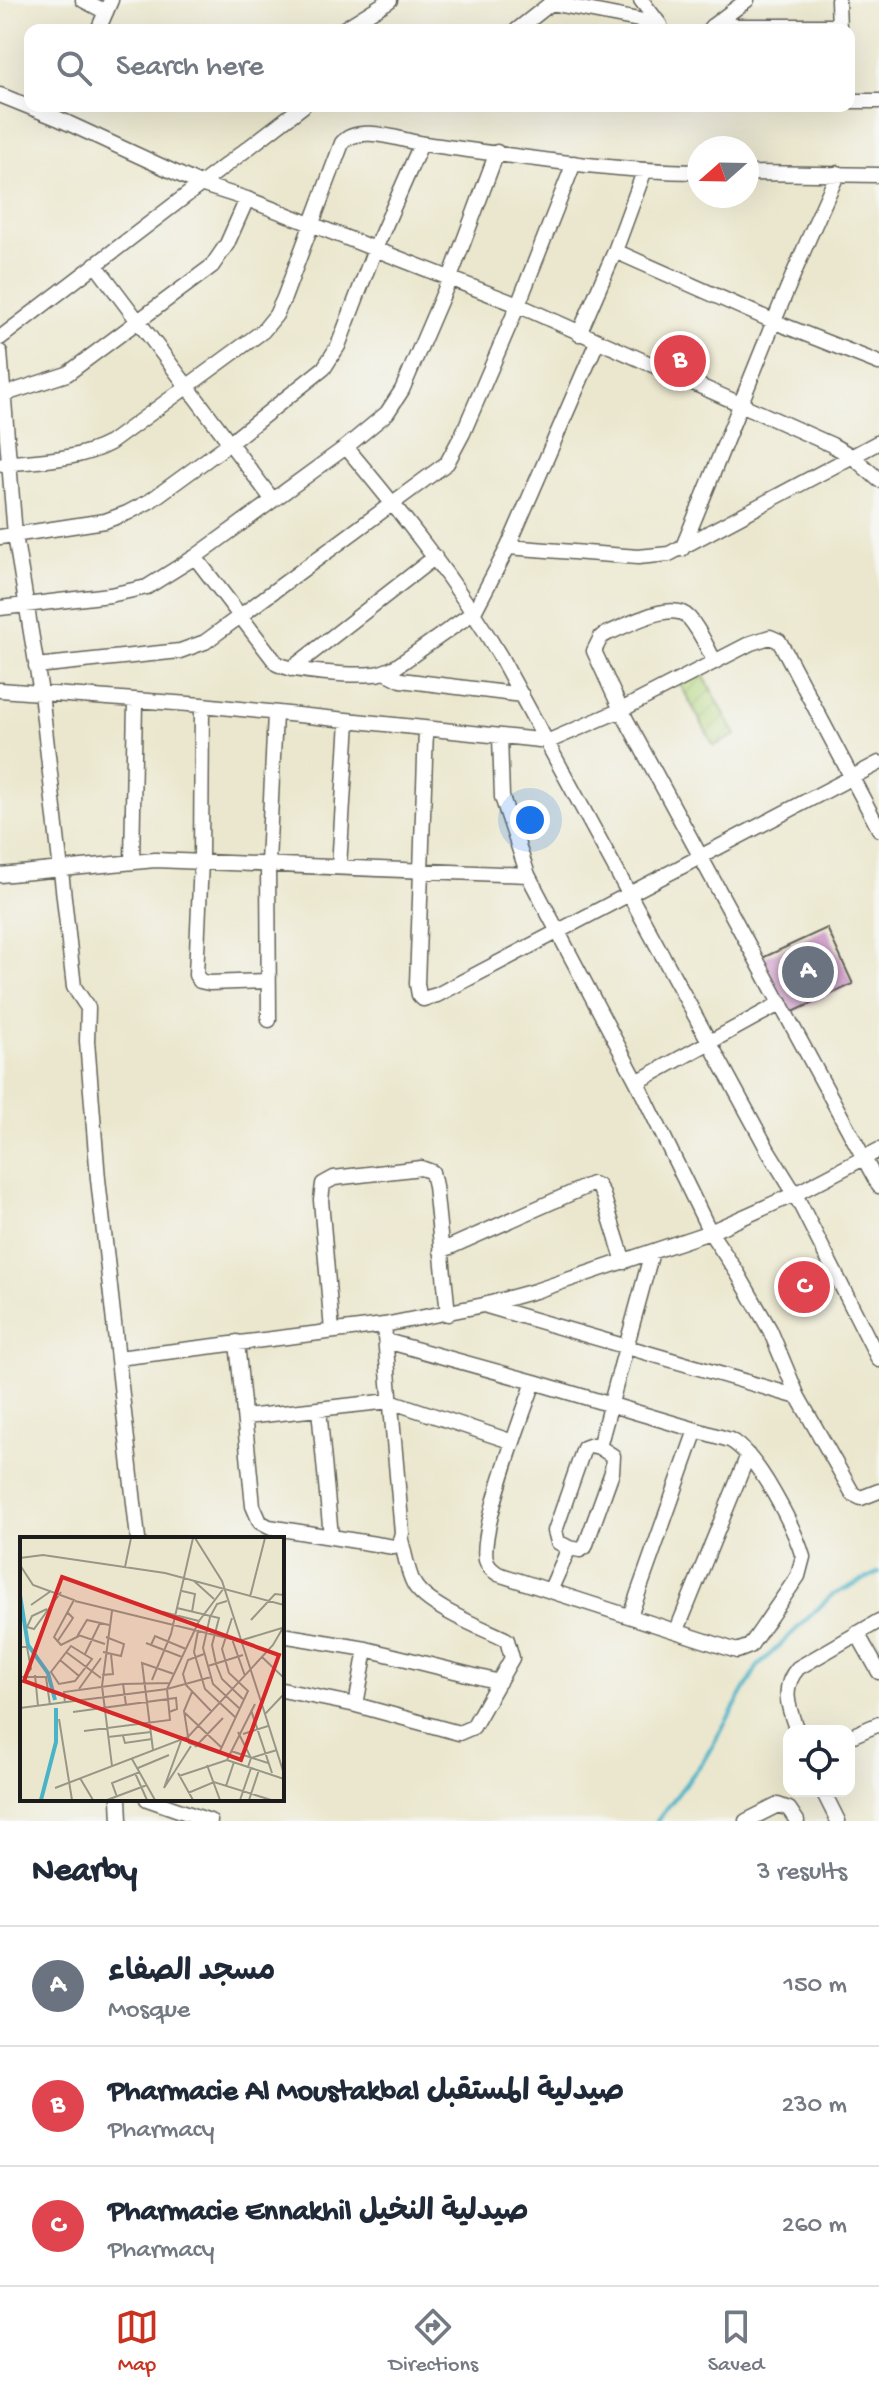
<!DOCTYPE html>
<meta charset="utf-8">
<style>
:root{--surface:#fff;--page:#f6f6f7;--text:#1f2937;--muted:#747a83;--line:#e0e1e3;--accent:#c8321e}
body{margin:0;font-family:"Gochi Hand","Playpen Sans Arabic",sans-serif;background:var(--page);color:var(--text)}
.controls{position:absolute;right:24px;bottom:24px;display:grid;overflow:hidden;border-radius:16px;box-shadow:0 8px 32px #0002}
.controls button{width:72px;height:72px;display:grid;place-items:center;padding:0;border:0;border-bottom:2px solid var(--line);background:var(--surface);color:var(--text);font:40px sans-serif}
.compass{position:absolute;left:687px;top:136px;width:72px;height:72px;border-radius:50%;background:var(--surface);box-shadow:0 8px 32px #0002;rotate:250deg}
.you{position:absolute;left:530px;top:820px;width:28px;height:28px;margin:-20px;border:6px solid #fff;border-radius:50%;background:#1a73e8;box-shadow:0 0 0 12px #1a73e833}
.badge{display:grid;place-items:center;width:52px;height:52px;border-radius:50%;background:var(--accent);color:#fff;font-size:26px;font-weight:700}
.pin{position:absolute;translate:-50% -50%;border:4px solid #fff;box-shadow:0 2px 8px #0006}
.list{margin:0;padding:0;list-style:none}
h2{display:flex;justify-content:space-between;align-items:center;height:104px;margin:0;padding:0 32px;font-size:34px}
h2 small{font-size:26px;font-weight:400;color:var(--muted)}
.list li{display:grid;grid-template-columns:52px 1fr auto;gap:24px;align-items:center;box-sizing:border-box;height:120px;padding:0 32px;border-top:2px solid var(--line)}
.list b{display:block;font-size:30px;white-space:nowrap}
.list p{margin:0;font-size:26px;white-space:nowrap;color:var(--muted)}
.list em{font-size:26px;font-style:normal;color:var(--muted)}
.icon{flex:none;width:44px;height:44px;fill:none;stroke:currentColor;stroke-width:2;stroke-linecap:round;stroke-linejoin:round}
.map{position:relative;flex:none;width:879px;height:1821px;overflow:hidden}
.search{position:absolute;background:var(--surface);box-shadow:0 8px 32px #0002;left:24px;right:24px;top:24px;height:88px;display:flex;align-items:center;gap:20px;box-sizing:border-box;padding:0 28px;border-radius:16px;color:var(--muted);font-size:30px}
.sheet{height:464px;background:var(--surface)}
nav{display:flex;justify-content:space-around;align-items:center;box-sizing:border-box;height:112px;border-top:2px solid var(--line);background:var(--surface);font-size:22px;color:var(--muted)}
nav a{display:grid;justify-items:center;gap:4px}
nav .on{color:var(--accent)}
.map>svg:first-child{display:block}
.garden{fill:url(#garden-furrows);stroke:#66784c;stroke-width:2}
.lines{fill:none;stroke-linecap:round;stroke-linejoin:round}
.stream{stroke:#49b3c7;stroke-width:4}
.building{fill:#cd95c7}
.minor-casing{stroke:#64635a;stroke-width:17}
.minor{stroke:#fff;stroke-width:14}
.inset-river{fill:none;stroke:#49b3c7;stroke-width:4}
.inset-road{fill:none;stroke:#989687;stroke-width:2}
.view{fill:#d62828;fill-opacity:0.15;stroke:#d62828;stroke-width:4}
.inset-edge{fill:none;stroke:#1c1c1c;stroke-width:4}
</style>
<div class="map">
<svg width="879" height="1821" viewBox="0 0 879 1821">
<defs>
<pattern id="garden-furrows" width="10" height="10" patternUnits="userSpaceOnUse" patternTransform="scale(2)"><rect width="10" height="10" fill="#b1d57d"/><path d="M-1 1l2-2M0 10L10 0M9 11l2-2" fill="none" stroke="#98b66b"/></pattern>
</defs>
<rect width="100%" height="100%" fill="#f6f6f2"/>
<filter id="ink" filterUnits="userSpaceOnUse"><feTurbulence type="fractalNoise" baseFrequency=".0125" numOctaves="2"/><feDisplacementMap in="SourceGraphic" scale="16" xChannelSelector="R" yChannelSelector="G"/><feConvolveMatrix kernelMatrix="1 2 1 2 8 2 1 2 1" color-interpolation-filters="sRGB"/></filter>
<filter id="wash" filterUnits="userSpaceOnUse"><feTurbulence type="fractalNoise" baseFrequency=".006" numOctaves="4" result="noise"/><feDisplacementMap in="SourceGraphic" scale="32" xChannelSelector="R" yChannelSelector="G"/><feGaussianBlur stdDeviation="1.8" result="paint"/><feColorMatrix in="noise" values="0 0 0 0 0 0 0 0 0 0 0 0 0 0 0 0 0 1.4 0 .05"/><feComposite in="paint" operator="in"/></filter>
<g filter="url(#wash)">
<rect width="100%" height="100%" fill="#ebe7ce"/>
<path class="garden" d="M701 671 736 735 714 746 679 682Z"/>
<g class="lines">
<path class="stream" d="M657 1821 704 1760 758 1666 831 1596 879 1572"/>
</g>
<g id="blocks">
<path class="building" d="M827 928 853 984 791 1013 760 959Z"/>
</g>
</g>
<g filter="url(#ink)">
<use href="#blocks" fill-opacity="0" stroke="#64635a" stroke-width="2"/>
<g class="lines">
<g class="minor-casing">
<path id="minor" d="M83 0 106 12
M641 0 660 25
M838 0 839 30
M551 3 659 24
M712 26H839
M711 27 747 0
M98 30 111 0
M342 30 390 0
M517 30 555 0
M0 95 57 118 200 184 247 199 518 305 832 445 853 457 879 480
M849 101H879
M747 173 879 175
M615 251 775 322 879 363
M95 264 272 499
M579 334 615 251 644 172
M0 338 303 106
M0 352 15 535 41 693 74 987 88 1008 87 1041 98 1179 138 1539
M5 394 67 374 212 266 227 244 247 199
M346 447C402 514 456 581 500 656L769 1152 795 1194 879 1360
M3 464C40 460 76 461 110 443L263 331 276 315 284 298 342 143C359 123 402 141 424 144 515 156 607 171 699 172
M0 537 105 521 127 513 150 501 231 442 324 368 338 346 375 249 421 144
M508 547 638 557 669 554 879 442
M682 549C734 424 781 296 838 173
M195 557 277 664C294 672 354 676 373 674 382 674 389 670 397 666L474 612 508 547 597 342
M0 608 110 595 147 587 195 557 346 447 387 413 402 390 450 278 497 152
M715 662C707 648 700 630 689 618 672 599 627 626 608 633L601 637 594 651 621 710 879 1186
M36 666 180 651 205 642 447 463 463 433 518 305 574 163
M291 669 435 557
M385 672 401 680 522 695
M0 690 202 705 549 741 621 710 751 643 770 637 779 641 787 655 879 829
M202 705 201 861 196 975 200 981 209 983 268 981
M426 730 417 984 419 995 423 999 437 995 879 763
M500 736 502 797 528 875 637 1082 781 1003
M132 862 135 701
M339 867 348 721
M0 875 155 860 528 875
M269 1020 268 863 275 714
M637 1082 710 1232 738 1274 770 1330 798 1397 853 1494 861 1498 879 1491
M441 1251 592 1184 598 1186 603 1195 624 1262
M487 1306 798 1397
M332 1331 321 1200 323 1184 334 1178 421 1168 432 1172 435 1186 448 1314
M386 1341 534 1382
M237 1342 253 1506 260 1522 269 1527 394 1547 399 1544 402 1533 384 1325
M118 1358 384 1325 484 1305 535 1291 710 1232 795 1194 879 1150
M534 1382 730 1440C758 1455 794 1527 803 1557L798 1576 750 1646 737 1651 498 1574C492 1570 488 1567 486 1560 479 1530 522 1416 534 1382Z
M319 1409 331 1536
M245 1417 390 1401 513 1442
M569 1548 558 1542 555 1531 584 1448 592 1445 599 1447
M550 1591 569 1548 580 1550 585 1547 612 1472 613 1456 599 1447 652 1252
M630 1616 696 1430
M677 1630 748 1455
M857 1633 879 1672
M282 1635 366 1649 499 1682
M282 1690 356 1705 459 1733 473 1727 512 1658 507 1640C483 1628 427 1607 414 1584 407 1571 405 1554 401 1540
M356 1705 366 1649
M797 1731C789 1709 780 1688 798 1668L879 1621
M849 1737 879 1724
M823 1791 838 1821
M119 1799 120 1821
M147 1799 210 1821
M746 1821 778 1805 789 1809 797 1821"/>
</g>
<use href="#minor" class="minor"/>
</g>
</g>
<g transform="translate(20 1537)">
<rect width="264" height="264" fill="#ebe7ce"/>
<path class="inset-river" d="M0 58 8 108 28 136 35 163M21 263 36 205V171"/>
<path class="inset-road" d="M175 1 202 44 245 177M0 21 23 18 145 36 264 68M0 28 13 48 54 63 34 100 41 108 59 99M105 30 111 1M174 44 194 62M162 54 175 57 172 75M230 60 245 1M55 64 219 104 262 91M207 64 197 67 190 80 183 111 193 147 219 171M11 68 31 54M157 71 199 81 192 108 196 127 202 142 223 162M27 72 12 79 7 90 14 92 41 55M143 75 179 84M231 83 255 57 264 58M178 94 174 115 185 152 215 180M212 102 225 139M37 105 53 81 48 76M126 106 162 120M85 107 58 98 67 83 89 88M131 108 135 99 166 112M51 109 72 122 55 144 39 147 31 135ZM0 110H7L11 132 4 139M46 115 81 141M83 115 101 119 104 107 86 100M65 117 80 86M184 117 168 123 163 137 166 148 192 175M242 120 264 141M40 123 59 139M188 129 223 118M15 138 18 169M82 138 93 137 91 117M0 140H26L30 168M132 143 151 97 173 1M59 152 81 121M172 155 164 174 169 206 199 216 228 154 209 136 202 112 212 81M264 157 245 177 264 237M45 166 44 155 103 147M106 168 103 147 150 146M0 171 147 152 191 140M231 173 252 236M53 175 156 161 157 172 149 175M165 176 202 211M39 182 52 263M64 194 150 183 147 152 179 84 204 51M218 195 231 221 228 230M223 197 248 189M103 199 105 206 132 202M88 200 131 195M161 204 144 251 171 209M175 210 203 181M133 213 122 126 154 137M211 214 248 226M231 221 257 213M112 222 135 263M207 223 235 167M187 228 200 263M92 229 82 149 92 74M118 231 149 218M115 236 127 263M158 236 173 263M159 239 207 223 264 242M60 241 73 263M206 249 214 225M35 251 168 200 253 108 264 89M168 256 194 245 251 263M97 260 92 246 120 235M87 263 127 248M220 263 231 231M229 263 239 233"/>
<path class="view" d="M42 40 259 118 221 223 4 144Z"/>
<rect width="264" height="264" class="inset-edge"/>
</g>
</svg>
<div class="controls">
<button><svg class="icon" aria-label="locate" viewBox="0 0 24 24"><circle cx="12" cy="12" r="6"/><path d="M12 2v4M12 18v4M2 12h4M18 12h4"/></svg></button>
</div>
<svg class="compass" viewBox="-18 -18 36 36"><path d="M0-13l5 13h-10z" fill="#e53935"/><path d="M0 13l5-13h-10z" fill="#747a83"/></svg>
<div class="you"></div>
<div class="pin badge" style="left:808px;top:972px;background:#6b7280">A</div>
<div class="pin badge" style="left:680px;top:361px;background:#e0444e">B</div>
<div class="pin badge" style="left:804px;top:1287px;background:#e0444e">C</div>
<div class="search"><svg class="icon" aria-label="search" viewBox="0 0 24 24"><circle cx="10" cy="10" r="6"/><path d="M15 15l6 6"/></svg>Search here</div>
</div>
<section class="sheet">
<h2>Nearby<small>3 results</small></h2>
<ul class="list">
<li><span class="badge" style="background:#6b7280">A</span><div><b>مسجد الصفاء</b><p>Mosque</p></div><em>150 m</em></li>
<li><span class="badge" style="background:#e0444e">B</span><div><b>Pharmacie Al Moustakbal صيدلية المستقبل</b><p>Pharmacy</p></div><em>230 m</em></li>
<li><span class="badge" style="background:#e0444e">C</span><div><b>Pharmacie Ennakhil صيدلية النخيل</b><p>Pharmacy</p></div><em>260 m</em></li>
</ul>
</section>
<nav>
<a class="on"><svg class="icon" aria-label="map" viewBox="0 0 24 24"><path d="M3 6l6-2 6 2 6-2v14l-6 2-6-2-6 2zM9 4v14M15 6v14"/></svg>Map</a>
<a><svg class="icon" aria-label="directions" viewBox="0 0 24 24"><path d="M12 3l9 9-9 9-9-9zM9 14v-3h6M13 9l2 2-2 2"/></svg>Directions</a>
<a><svg class="icon" aria-label="saved" viewBox="0 0 24 24"><path d="M7 4h10v16l-5-4-5 4z"/></svg>Saved</a>
</nav>
